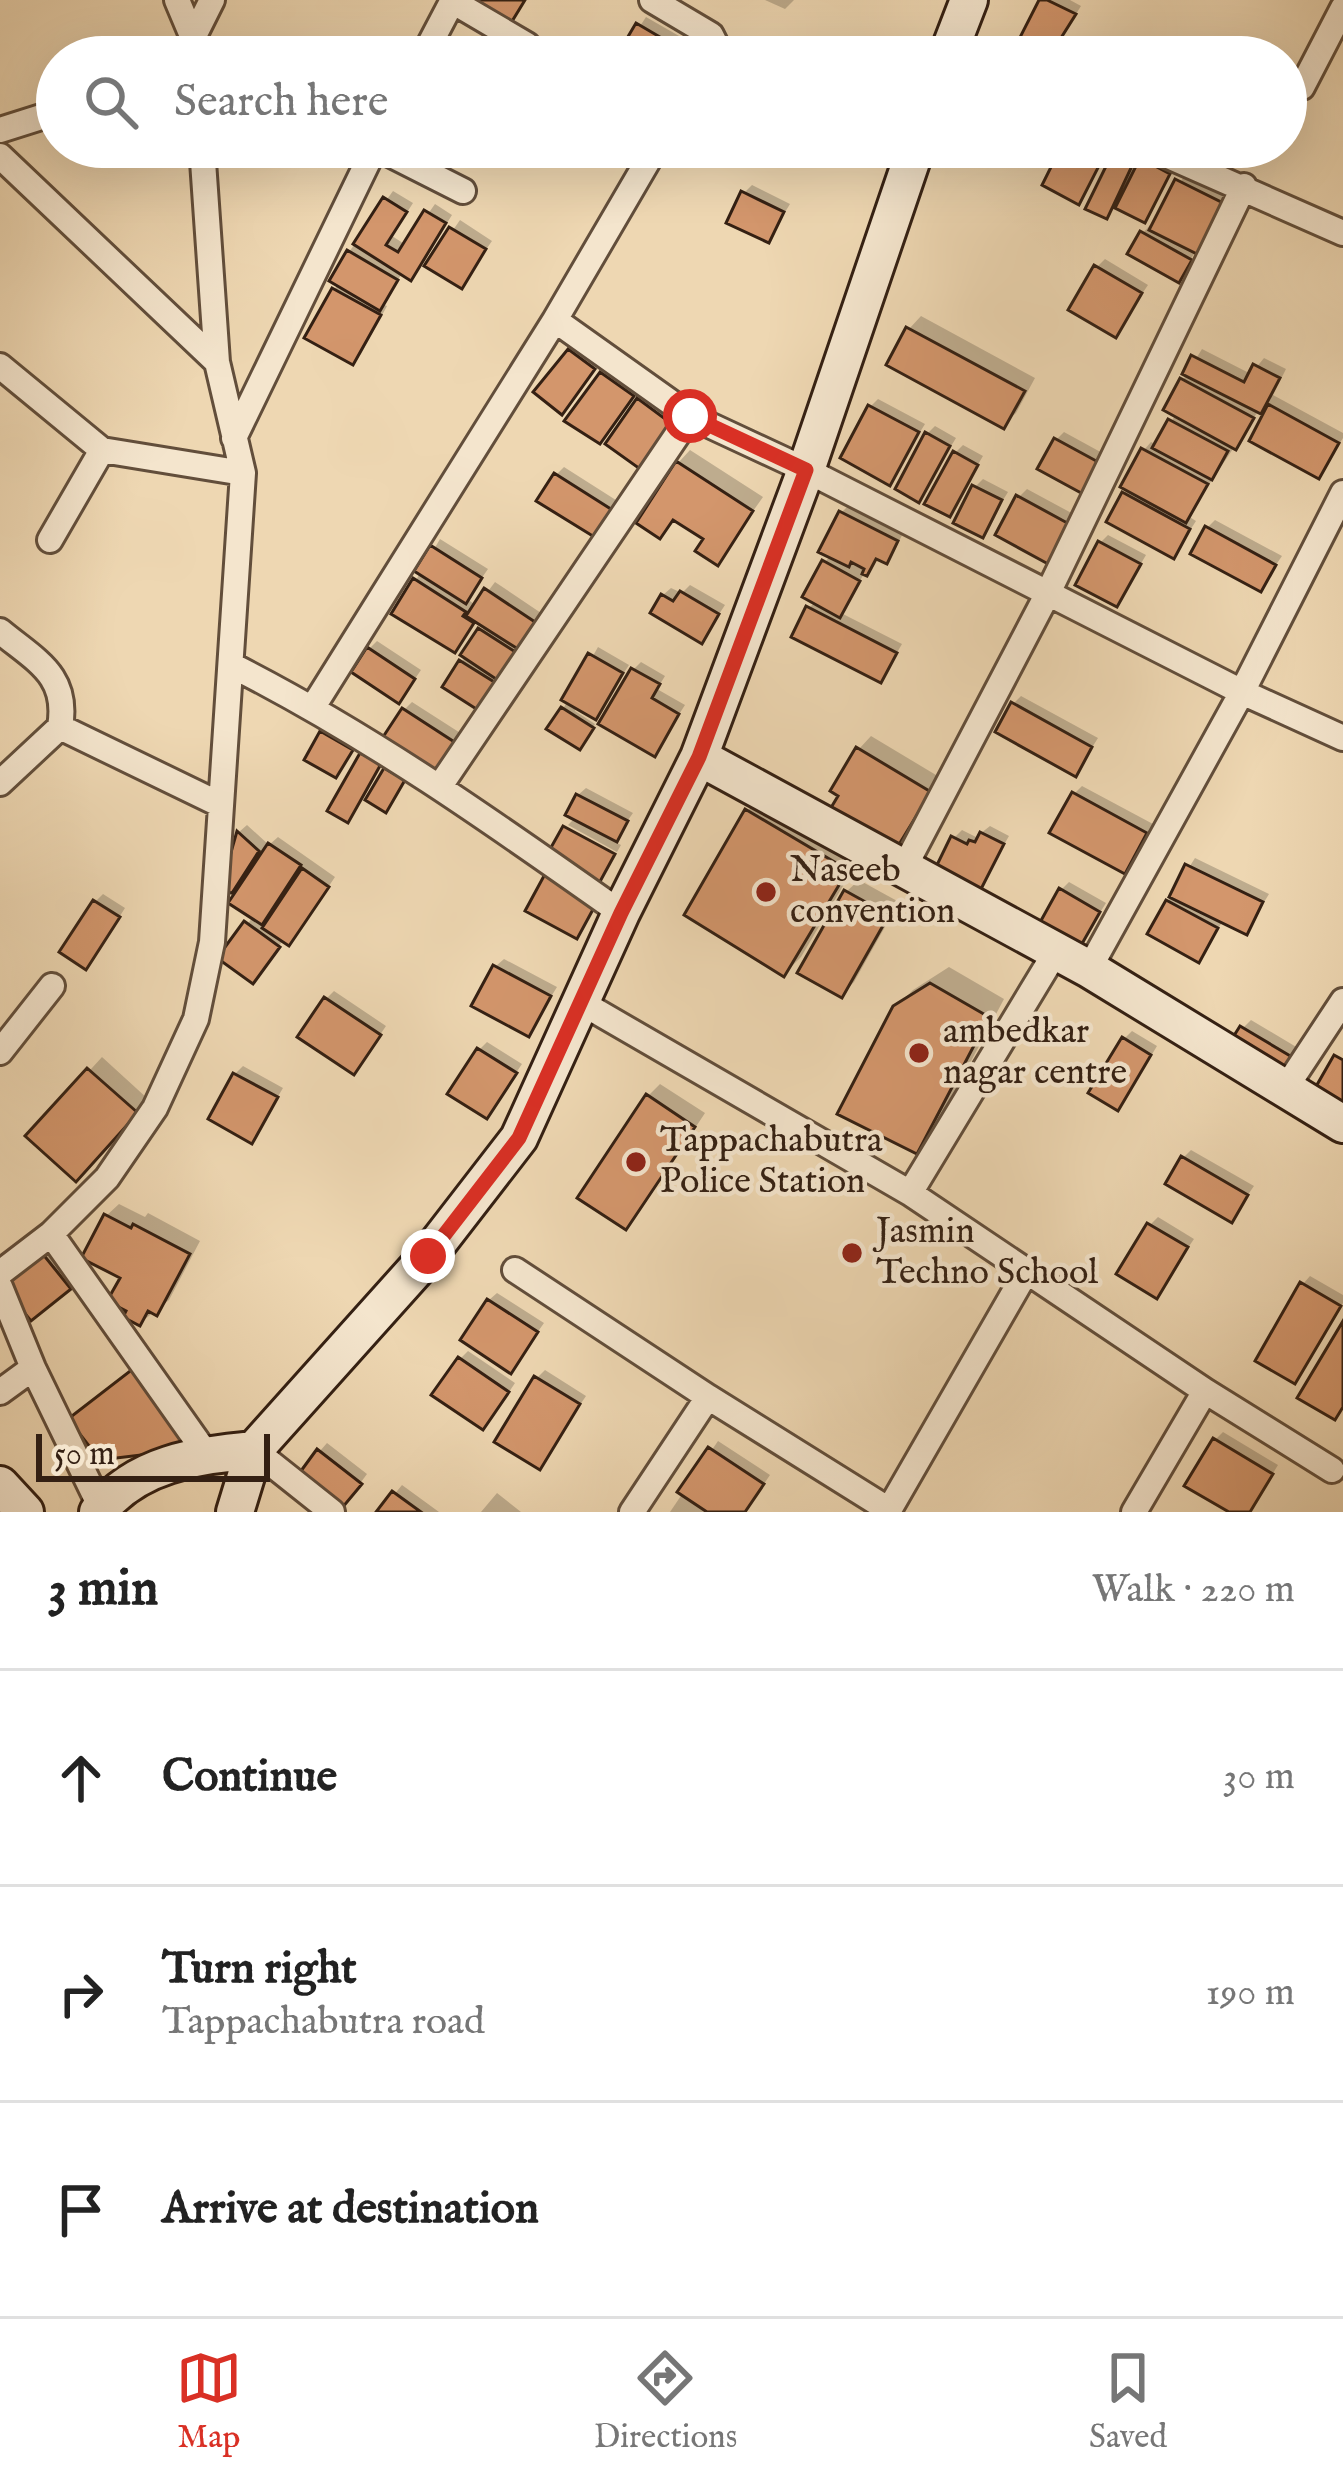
<!DOCTYPE html>
<meta charset="utf-8">
<style>
:root{--surface:#fff;--page:#f6f6f6;--text:#222;--muted:#767676;--line:#e0e0e0;--accent:#d93025}
body{margin:0;font-family:"IM FELL English",serif;background:var(--page);color:var(--text)}
.scale{position:absolute;left:36px;bottom:30px;width:234px;box-sizing:border-box;padding-left:12px;border:6px solid #342013;border-top:0;font-size:33px;line-height:42px;white-space:nowrap;color:#342013;-webkit-text-stroke:9px #f4e5cd;paint-order:stroke}
.stop{position:absolute;width:36px;height:36px;margin:-27px;border:9px solid #d93025;border-radius:50%;background:#fff}
.stop.end{background:#d93025;border-color:#fff;box-shadow:0 3px 12px #0008}
.list{margin:0;padding:0;list-style:none}
h2{display:flex;justify-content:space-between;align-items:center;height:156px;margin:0;padding:0 48px;font-size:51px}
h2 small{font-size:39px;font-weight:400;color:var(--muted)}
.list li{display:grid;grid-template-columns:78px 1fr auto;gap:36px;align-items:center;box-sizing:border-box;height:216px;padding:0 48px;border-top:3px solid var(--line)}
.list b{display:block;font-size:45px;white-space:nowrap}
.list p{margin:0;font-size:39px;white-space:nowrap;color:var(--muted)}
.list em{font-size:39px;font-style:normal;color:var(--muted)}
.icon{flex:none;width:66px;height:66px;fill:none;stroke:currentColor;stroke-width:2;stroke-linecap:round;stroke-linejoin:round}
.map{position:relative;flex:none;width:1343px;height:1512px;overflow:hidden}
.search{position:absolute;background:var(--surface);box-shadow:0 12px 48px #0002;left:36px;right:36px;top:36px;height:132px;display:flex;align-items:center;gap:30px;box-sizing:border-box;padding:0 42px;border-radius:66px;color:var(--muted);font-size:45px}
.sheet{height:804px;background:var(--surface)}
nav{display:flex;justify-content:space-around;align-items:center;box-sizing:border-box;height:168px;border-top:3px solid var(--line);background:var(--surface);font-size:33px;color:var(--muted)}
nav a{display:grid;justify-items:center;gap:6px}
nav .on{color:var(--accent)}
.map>svg:first-child{display:block}
.shadow{fill:#0003}
.building{fill:#d3966c;stroke:#342013;stroke-width:3}
.lines{fill:none;stroke-linecap:round;stroke-linejoin:round}
.street-casing{stroke:#624e3b;stroke-width:30}
.secondary-casing{stroke:#342013;stroke-width:42}
.street{stroke:#f4e5cd;stroke-width:24}
.secondary{stroke:#f4e5cd;stroke-width:36}
.route{stroke:#d93025;stroke-width:15}
.poi-dot{fill:#8f2418;stroke:#f4e5cd;stroke-width:4.5}
.labels{text-anchor:middle;dominant-baseline:central;stroke-width:9;stroke-linejoin:round;paint-order:stroke}
.poi-label{font-size:36px;fill:#342013;stroke:#f4e5cd;text-anchor:start}
</style>
<div class="map">
<svg width="1343" height="1512" viewBox="0 0 1343 1512">
<rect width="100%" height="100%" fill="#eed7b2"/>
<filter id="stains"><feTurbulence type="fractalNoise" baseFrequency=".00167" numOctaves="4"/><feColorMatrix values="0 0 0 0 .2 0 0 0 0 .09 0 0 0 0 .02 0 0 0 .5 -.17"/></filter>
<radialGradient id="worn" r=".72"><stop offset=".6" stop-color="#630" stop-opacity="0"/><stop offset="1" stop-color="#630" stop-opacity=".3"/></radialGradient>
<path class="shadow" d="M765 0H794L785 9Z
M1042 0H1070L1081 6 1049 57H1013Z
M646 17 700 48 695 57H620Z
M366 40 390 57H352Z
M1065 147H1110L1078 201Z
M1122 149 1143 159 1150 152 1175 165 1145 219 1115 205 1106 215 1114 157Z
M1186 173 1231 196 1178 279 1143 233 1150 225 1154 227Z
M752 185 790 204 768 240 744 193Z
M393 191 413 203 392 236 406 245 435 204 452 215 418 269 403 272 382 304 387 306 361 354 353 362 334 289 340 284 349 252Z
M460 220 492 241 461 285 429 265Z
M1105 259 1148 285 1115 334 1097 267Z
M921 316 1035 378 1016 413 1003 425 909 329Z
M578 343 601 360 570 403V351Z
M1202 349 1251 374 1264 358 1286 369 1273 395 1343 433V438L1319 475 1259 410 1188 516 1196 521 1174 555 1124 494 1144 450 1151 442 1157 445 1176 414 1183 380Z
M610 366 639 387 608 432 602 374Z
M647 392 678 415 648 458 640 400Z
M878 399 925 424 889 482 870 407Z
M935 426 956 438 919 499 927 434Z
M1064 432 1106 455 1083 491 1056 440Z
M963 445 983 456 949 513 955 453Z
M690 450 763 497 717 562 707 539 676 518 660 535 678 463Z
M564 467 619 502 604 527 556 475Z
M983 479 1008 492 982 534 975 487Z
M1027 489 1077 516 1057 554 1019 497Z
M849 505 903 533 894 552 886 560 878 557 865 572 841 613 902 644 881 680 809 608 816 601 825 562 832 554 841 513Z
M1215 520 1282 556 1260 588 1207 528Z
M1108 535 1146 555 1117 604 1100 543Z
M440 539 488 569 467 599 477 606 495 582 541 613 489 700 446 686 486 625 476 619 462 641 416 580Z
M690 585 725 605 702 640 663 595 671 588 682 593Z
M377 641 421 670 406 692 369 649Z
M598 647 629 665 595 717 577 706 575 711 595 724 582 744 563 709Z
M641 662 665 676 657 689 685 705 654 753 633 670Z
M1021 696 1098 738 1076 773 1013 704Z
M412 702 465 736 446 766 404 710Z
M871 736 941 778 907 834 895 847 859 749Z
M1082 786 1153 824 1124 870 1074 794Z
M586 788 633 813 613 841 621 845 617 852 568 825 576 817 578 795Z
M764 794 863 852 801 957 784 974 747 811Z
M247 825 269 845 278 837 335 877 296 935 284 939 260 972 221 957 253 917 251 874 231 890 224 888 239 832Z
M990 826 1009 836 979 888 954 838 962 830 976 837Z
M1195 858 1269 894 1246 932 1223 921 1198 959 1168 901Z
M859 880 899 902 854 982 842 994 846 892Z
M1069 882 1106 903 1079 946 1061 890Z
M103 894 125 908 93 958 95 902Z
M504 959 557 987 528 1034 496 966Z
M949 967 1004 999 933 1133 916 1150 895 1008 913 990Z
M334 991 386 1026 361 1063 326 999Z
M1251 1020 1298 1048 1284 1070 1243 1028Z
M1132 1031 1157 1046 1125 1099 1124 1039Z
M487 1042 522 1064 487 1116 479 1050Z
M102 1057 148 1099 88 1166 30 1136Z
M243 1066 283 1088 252 1140 235 1074Z
M660 1084 705 1113 638 1214 626 1226 648 1096Z
M1191 1150 1254 1186 1231 1219 1183 1158Z
M119 1204 145 1217 148 1213 200 1241 169 1300 140 1323 130 1310 106 1216Z
M1158 1217 1194 1239 1156 1295 1150 1225Z
M52 1247 77 1279 31 1317 6 1285Z
M1310 1276 1343 1295V1303L1295 1380 1303 1284Z
M497 1293 544 1323 511 1370 489 1300Z
M468 1351 515 1383 491 1419 460 1359Z
M545 1370 586 1396 539 1466 537 1378Z
M1223 1432 1278 1465 1249 1512H1234L1215 1440Z
M718 1441 770 1475 745 1512H670Z
M327 1443 367 1474 350 1497 320 1451Z
M402 1485 439 1512H380Z
M497 1493 521 1512H481Z"/>
<path class="building" d="M475 0H525L508 28 472 5Z
M1039 0H1047L1076 14 1049 57H1010Z
M636 23 694 57H616Z
M1061 147H1091L1105 154 1079 205 1042 185Z
M1111 156 1132 166 1107 219 1085 209Z
M1140 158 1170 174 1145 223 1115 208Z
M1175 179 1225 204 1199 255 1149 230Z
M741 191 784 212 769 243 726 223Z
M383 197 407 212 386 245 398 252 424 210 446 223 411 281 353 244Z
M449 227 486 249 462 289 424 266Z
M1140 231 1192 260 1179 283 1127 254Z
M347 250 398 280 380 311 329 281Z
M1094 265 1142 293 1116 338 1068 310Z
M332 288 381 315 353 365 304 338Z
M906 327 1025 391 1004 429 886 365Z
M568 349 595 369 562 415 533 392Z
M1191 355 1244 382 1253 364 1280 378 1261 414 1182 374Z
M600 372 634 396 600 444 564 421Z
M1180 378 1254 418 1236 450 1163 410Z
M637 398 672 424 640 469 605 444Z
M1268 404 1339 443 1319 479 1249 441Z
M868 405 919 432 890 486 840 458Z
M1168 419 1228 451 1212 480 1152 448Z
M925 432 950 446 919 503 895 489Z
M1054 438 1100 463 1083 494 1037 469Z
M1141 448 1208 484 1186 523 1120 487Z
M953 451 978 465 950 517 924 504Z
M676 461 753 511 718 566 695 551 703 539 673 520 660 539 636 523Z
M554 473 614 511 596 538 536 501Z
M972 485 1002 500 983 538 953 523Z
M1122 492 1190 529 1174 559 1106 522Z
M1016 495 1071 525 1050 565 995 535Z
M839 511 898 541 887 564 876 559 867 576 862 574 864 569 851 562 849 567 818 552Z
M1205 526 1276 565 1261 592 1190 554Z
M1098 541 1141 564 1117 607 1075 585Z
M430 545 482 578 466 604 414 571Z
M822 560 860 581 840 618 802 597Z
M413 578 466 612 463 616 474 623 455 653 391 614Z
M484 588 535 622 518 649 466 616Z
M680 591 719 614 702 644 650 613 661 594 673 601Z
M806 606 897 653 881 683 791 637Z
M478 628 517 653 499 681 460 655Z
M367 647 415 679 399 704 351 672Z
M588 653 623 673 596 720 561 700Z
M459 660 499 685 481 712 442 687Z
M631 668 660 684 652 698 679 714 655 757 598 724Z
M1011 702 1092 747 1076 777 995 732Z
M561 707 594 728 580 750 546 729Z
M402 708 459 745 438 778 381 740Z
M320 731 353 750 336 778 304 760Z
M856 747 931 792 895 851 829 811 838 796 830 791Z
M360 753 381 764 348 823 327 811Z
M384 768 405 780 386 813 365 800Z
M1072 792 1147 833 1125 874 1049 833Z
M576 794 628 821 617 842 565 815Z
M745 809 848 870 784 977 684 915Z
M563 826 615 854 597 887 549 851Z
M237 831 259 851 232 893 220 891Z
M980 832 1004 844 980 891 935 869 951 836 967 844 969 840 975 842Z
M268 843 301 865 262 925 228 903Z
M1185 864 1263 902 1247 935 1169 897Z
M302 868 329 887 289 946 262 928Z
M545 874 597 902 577 939 525 911Z
M1059 888 1100 912 1079 949 1038 926Z
M844 890 889 915 842 998 797 973Z
M93 900 120 917 86 970 59 952Z
M1166 900 1218 928 1199 963 1147 934Z
M244 921 280 947 253 984 217 958Z
M493 965 551 996 529 1037 471 1006Z
M930 983 989 1017 917 1154 837 1114 893 1006Z
M324 997 381 1035 354 1075 297 1037Z
M1240 1026 1292 1057 1277 1082 1225 1050Z
M1122 1037 1151 1055 1118 1111 1088 1093Z
M477 1048 517 1073 487 1119 447 1094Z
M1334 1055 1343 1060V1115L1310 1097Z
M87 1068 138 1113 76 1182 25 1136Z
M233 1073 278 1097 252 1144 208 1119Z
M646 1094 695 1127 626 1230 577 1198Z
M1181 1156 1248 1195 1232 1223 1165 1184Z
M104 1214 131 1228 133 1224 190 1254 157 1316 148 1311 140 1326 123 1317 126 1311 107 1301 120 1278 81 1258Z
M1147 1223 1188 1247 1157 1299 1116 1274Z
M42 1253 71 1289 31 1321 2 1285Z
M1300 1282 1341 1306 1295 1384 1255 1361Z
M487 1299 538 1332 511 1374 460 1340Z
M1343 1321V1407L1335 1420 1297 1398Z
M458 1357 509 1392 483 1430 431 1395Z
M134 1368 188 1436 166 1452 100 1460 68 1419Z
M534 1376 580 1404 540 1470 494 1442Z
M1213 1438 1273 1474 1250 1512H1229L1184 1486Z
M708 1447 764 1484 745 1512H707L677 1492Z
M317 1449 362 1484 342 1508 298 1475Z
M392 1491 421 1512H376Z"/>
<g class="lines">
<g class="street-casing">
<path id="street" d="M177 0 193 38 195 57
M652 0 711 35 716 45 710 57
M452 1 527 45
M193 38 212 0
M423 57 453 0
M1302 87 1343 8
M0 130 57 112
M376 147 463 191
M1148 147 1343 233
M0 156 217 362
M555 320 656 147
M0 366 102 450 50 540
M234 438 375 147
M102 450 243 473
M0 631C36 661 69 675 60 727L219 804
M233 666C371 736 495 824 621 913
M313 707 555 320 690 416 806 470 1242 692 1343 738
M0 783 60 727
M440 786 690 416
M904 868 1048 593 1244 186
M1089 969 1242 692 1343 493
M582 1003 910 1193 1205 1391 1134 1512
M0 1052 52 986
M1285 1089 1343 1001
M910 1193 1055 953
M51 1234 207 1455
M515 1270 708 1397 632 1512
M0 1273 51 1234 107 1178 155 1108 196 1019 212 942 243 473 217 362 202 147
M0 1287 33 1368 101 1508
M1205 1391 1332 1470
M0 1392 33 1368
M708 1397 889 1510 1026 1272
M254 1450 332 1512"/>
</g>
<g class="secondary-casing">
<path id="secondary" d="M947 57 969 0
M699 757 1089 969 1343 1124
M0 1485 25 1512
M98 1512C137 1463 195 1456 254 1450L427 1257 519 1138 621 913 699 757 806 470 916 147
M235 1512 254 1450"/>
</g>
<use href="#street" class="street"/>
<use href="#secondary" class="secondary"/>
</g>
<g class="lines">
<path class="route" d="M428 1256 519 1138 621 913 699 757 806 470 690 416"/>
</g>
<g class="poi-dot">
<circle cx="766" cy="892" r="12"/>
<circle cx="919" cy="1053" r="12"/>
<circle cx="636" cy="1162" r="12"/>
<circle cx="852" cy="1253" r="12"/>
</g>
<g class="labels">
<g class="poi-label">
<text x="790" y="871">Naseeb<tspan x="790" dy="41">convention</tspan></text>
<text x="943" y="1032">ambedkar<tspan x="943" dy="41">nagar centre</tspan></text>
<text x="660" y="1141">Tappachabutra<tspan x="660" dy="41">Police Station</tspan></text>
<text x="876" y="1232">Jasmin<tspan x="876" dy="41">Techno School</tspan></text>
</g>
</g>
<rect width="100%" height="100%" filter="url(#stains)"/>
<rect width="100%" height="100%" fill="url(#worn)"/>
</svg>
<div class="scale">50 m</div>
<div class="stop" style="left:690px;top:416px"></div>
<div class="stop end" style="left:428px;top:1256px"></div>
<div class="search"><svg class="icon" aria-label="search" viewBox="0 0 24 24"><circle cx="10" cy="10" r="6"/><path d="M15 15l6 6"/></svg>Search here</div>
</div>
<section class="sheet">
<h2>3 min<small>Walk · 220 m</small></h2>
<ul class="list">
<li><svg class="icon" aria-label="ahead" viewBox="0 0 24 24"><path d="M12 20V5M6 11l6-6 6 6"/></svg><div><b>Continue</b></div><em>30 m</em></li>
<li><svg class="icon" aria-label="right" viewBox="0 0 24 24"><path d="M7 20v-9h11M14 6l5 5-5 5"/></svg><div><b>Turn right</b><p>Tappachabutra road</p></div><em>190 m</em></li>
<li><svg class="icon" aria-label="arrive" viewBox="0 0 24 24"><path d="M6 21V4h12l-3 4 3 4H6"/></svg><div><b>Arrive at destination</b></div></li>
</ul>
</section>
<nav>
<a class="on"><svg class="icon" aria-label="map" viewBox="0 0 24 24"><path d="M3 6l6-2 6 2 6-2v14l-6 2-6-2-6 2zM9 4v14M15 6v14"/></svg>Map</a>
<a><svg class="icon" aria-label="directions" viewBox="0 0 24 24"><path d="M12 3l9 9-9 9-9-9zM9 14v-3h6M13 9l2 2-2 2"/></svg>Directions</a>
<a><svg class="icon" aria-label="saved" viewBox="0 0 24 24"><path d="M7 4h10v16l-5-4-5 4z"/></svg>Saved</a>
</nav>
